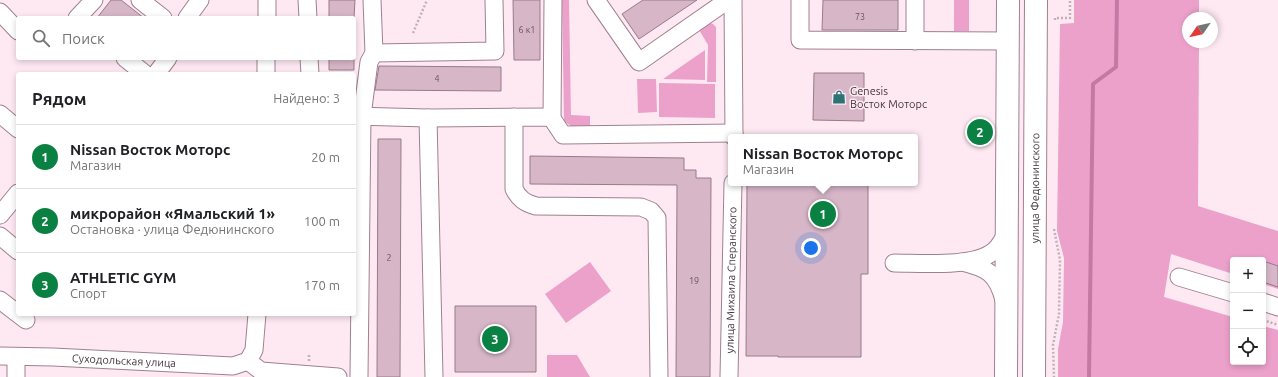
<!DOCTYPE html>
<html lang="ru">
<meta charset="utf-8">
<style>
:root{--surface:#fff;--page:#f6f6f6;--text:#202124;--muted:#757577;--line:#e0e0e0;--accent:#0b8043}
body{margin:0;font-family:Ubuntu,sans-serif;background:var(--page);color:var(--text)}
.controls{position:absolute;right:12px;bottom:12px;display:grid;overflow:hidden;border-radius:4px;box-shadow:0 2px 6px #0003}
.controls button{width:36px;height:36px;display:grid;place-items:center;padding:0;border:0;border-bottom:1px solid var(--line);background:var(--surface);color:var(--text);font:20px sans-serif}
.compass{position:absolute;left:1182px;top:12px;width:36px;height:36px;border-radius:50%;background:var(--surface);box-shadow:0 2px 6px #0003;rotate:236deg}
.you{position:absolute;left:811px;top:248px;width:14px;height:14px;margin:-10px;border:3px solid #fff;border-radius:50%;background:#1a73e8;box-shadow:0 0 0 6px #1a73e833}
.badge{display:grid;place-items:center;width:26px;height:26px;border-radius:50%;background:var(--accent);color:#fff;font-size:13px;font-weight:700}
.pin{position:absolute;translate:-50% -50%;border:2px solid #fff;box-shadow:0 1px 4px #0006}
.popup{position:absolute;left:728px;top:134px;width:190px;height:52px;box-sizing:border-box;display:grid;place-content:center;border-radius:4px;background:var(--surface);filter:drop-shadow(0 1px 3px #0005);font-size:13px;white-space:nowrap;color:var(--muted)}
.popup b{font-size:15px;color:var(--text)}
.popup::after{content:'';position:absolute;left:50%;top:100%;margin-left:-8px;border:8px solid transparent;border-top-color:var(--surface)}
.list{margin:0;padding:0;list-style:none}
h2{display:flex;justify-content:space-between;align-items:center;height:52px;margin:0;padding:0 16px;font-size:17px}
h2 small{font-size:13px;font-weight:400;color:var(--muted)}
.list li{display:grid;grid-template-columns:26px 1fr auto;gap:12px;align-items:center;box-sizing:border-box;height:64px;padding:0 16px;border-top:1px solid var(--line)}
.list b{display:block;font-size:15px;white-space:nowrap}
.list p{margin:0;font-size:13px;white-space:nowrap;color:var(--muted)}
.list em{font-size:13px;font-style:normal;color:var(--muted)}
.icon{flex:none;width:22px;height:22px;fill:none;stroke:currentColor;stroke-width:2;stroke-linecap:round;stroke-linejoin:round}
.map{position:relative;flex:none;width:1278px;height:377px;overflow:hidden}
.search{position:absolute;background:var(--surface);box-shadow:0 2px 6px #0003;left:16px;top:16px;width:340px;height:44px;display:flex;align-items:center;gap:10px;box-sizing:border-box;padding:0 14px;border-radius:4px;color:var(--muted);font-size:15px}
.panel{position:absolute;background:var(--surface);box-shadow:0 2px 6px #0003;left:16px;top:72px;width:340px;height:244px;border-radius:4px}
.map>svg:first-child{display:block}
.green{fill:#eca1cb}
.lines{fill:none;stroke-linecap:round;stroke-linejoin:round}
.stream{stroke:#c379a4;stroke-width:4}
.building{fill:#d7b6c7;stroke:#987a8a}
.minor-casing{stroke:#9f8091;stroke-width:19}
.highway-casing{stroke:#9f8091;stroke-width:24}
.path{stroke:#c2b0b9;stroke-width:2.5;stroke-dasharray:2 2;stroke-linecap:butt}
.minor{stroke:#fff;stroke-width:17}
.highway{stroke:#fff;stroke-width:22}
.labels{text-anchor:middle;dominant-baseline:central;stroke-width:3;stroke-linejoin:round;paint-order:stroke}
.number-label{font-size:9px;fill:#67555f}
.poi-label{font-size:11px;fill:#42353c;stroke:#fee9f3;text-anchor:start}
.street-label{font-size:11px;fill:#42353c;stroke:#fee9f3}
</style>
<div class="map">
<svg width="1278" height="377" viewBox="0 0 1278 377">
<rect width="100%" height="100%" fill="#fee9f3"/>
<path class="green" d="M562 0H569L571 115 590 116V126H571L564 121Z
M954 0H969V31H954Z
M1074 0H1199V18H1188V42H1199L1198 206 1278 231V289L1263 284V260H1233V274L1171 254 1164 297 1233 317V362H1263V326L1278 330V377H1058V349L1063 322 1064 258 1057 231 1060 24 1074 23Z
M709 23 713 24 716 27V82H707L708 45 698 28Z
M705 50V80L663 79Z
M637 79H656L657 112 638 113Z
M659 83 715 84V118L659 117Z
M590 262 611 291 566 323 545 294Z
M547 355H577L590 377H547Z"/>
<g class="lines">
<path class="stream" d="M1089 377 1093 84 1116 67 1117 0"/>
</g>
<path class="building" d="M111 0H121L144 18H97Z
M329 0H355L354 18H329Z
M513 0H540V60H514Z
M643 0H697L639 39 622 14Z
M823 0H898V30H822Z
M329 58H354V70H329Z
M379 66 501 67V91L375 90Z
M814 73H864V121L813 120Z
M378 139H401L400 377H377Z
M530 156 684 158V170H696V178H711L710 377H676L677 185 530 184Z
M747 183H868V274H861V357H778V356H746Z
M1263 261 1278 266V287L1263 282Z
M455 306H536V372H455Z"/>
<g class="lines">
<g class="minor-casing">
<g id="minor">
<path d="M140 0 163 18"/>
<path d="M307 0 308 18"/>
<path d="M372 0 374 53 495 51 494 0"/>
<path d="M596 0 639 62 728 0"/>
<path d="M733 0 734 137"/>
<path d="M800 0V40L1008 41"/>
<path d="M915 0V41"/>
<path d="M0 12 18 31"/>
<path d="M77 18 94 0"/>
<path d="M187 18 200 0"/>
<path d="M267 18V0"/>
<path d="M125 58 145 74"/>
<path d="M309 58 310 74"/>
<path d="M156 74 168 58"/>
<path d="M266 74V58"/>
<path d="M0 114 18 129"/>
<path d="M354 116 428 118 551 117 563 135 734 133"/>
<path d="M514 117V189C519 199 525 203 536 206L641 207 651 211 657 218 659 377"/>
<path d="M428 118 434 377"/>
<path d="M552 119 553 0"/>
<path d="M0 215 18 193"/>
<path d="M0 236 18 251"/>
<path d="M962 262C987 268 997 273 1004 300"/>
<path d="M894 263C919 263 974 268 994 251 1000 246 1004 238 1007 231"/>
<path d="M1179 277 1233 293"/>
<path d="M0 300 26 320"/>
<path d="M1263 302 1278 307"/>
<path id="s1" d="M0 356 53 357 233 366 248 361"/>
<path d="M248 361 261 371 338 377"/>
<path d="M248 361 254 350 257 314"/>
<path d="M16 377V357"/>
<path d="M359 377 362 116 369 62 374 53"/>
<path id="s2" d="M729 377 733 183"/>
</g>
</g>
<g class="highway-casing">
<g id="highway">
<path d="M1006 377 1008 0"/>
<path id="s3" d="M1034 377 1036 0"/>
</g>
</g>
<path class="path" d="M1055 20V18H1070V0
M413 33 427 0
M1054 229 1060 260 1059 314 1053 345 1054 377
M1263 320 1278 325
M309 361V353"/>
<use href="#minor" class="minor"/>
<use href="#highway" class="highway"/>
</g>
<defs>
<g id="shop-bare" transform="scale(1.08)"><path d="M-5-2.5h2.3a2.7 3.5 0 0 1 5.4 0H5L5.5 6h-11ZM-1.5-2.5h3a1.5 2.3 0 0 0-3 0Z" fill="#2a7474" stroke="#fee9f3" stroke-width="2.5" paint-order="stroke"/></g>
</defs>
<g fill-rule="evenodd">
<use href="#shop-bare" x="839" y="97"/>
</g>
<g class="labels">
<g class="number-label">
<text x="860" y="17">73</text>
<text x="527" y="30">6 к1</text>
<text x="437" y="79">4</text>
<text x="389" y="258">2</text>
<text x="694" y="281">19</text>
</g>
<g class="poi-label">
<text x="850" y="91">Genesis<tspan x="850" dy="13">Восток Моторс</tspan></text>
</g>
<g class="street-label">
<text stroke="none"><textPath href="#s3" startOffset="189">улица Федюнинского</textPath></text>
<text stroke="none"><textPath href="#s2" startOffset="97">улица Михаила Сперанского</textPath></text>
<text stroke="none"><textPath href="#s1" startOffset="124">Суходольская улица</textPath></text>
</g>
</g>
</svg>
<div class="controls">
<button>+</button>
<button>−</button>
<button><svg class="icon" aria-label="locate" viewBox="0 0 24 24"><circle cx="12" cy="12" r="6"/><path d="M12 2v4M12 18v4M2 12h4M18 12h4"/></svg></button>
</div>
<svg class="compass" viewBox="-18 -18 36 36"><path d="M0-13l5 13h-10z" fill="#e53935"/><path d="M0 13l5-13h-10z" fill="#757577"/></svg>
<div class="you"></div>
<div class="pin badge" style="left:823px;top:214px">1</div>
<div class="popup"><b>Nissan Восток Моторс</b>Магазин</div>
<div class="pin badge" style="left:980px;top:132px">2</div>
<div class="pin badge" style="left:495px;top:339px">3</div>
<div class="search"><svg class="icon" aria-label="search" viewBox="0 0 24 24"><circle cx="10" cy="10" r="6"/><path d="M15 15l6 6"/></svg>Поиск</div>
<section class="panel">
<h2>Рядом<small>Найдено: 3</small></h2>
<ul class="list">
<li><span class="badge">1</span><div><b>Nissan Восток Моторс</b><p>Магазин</p></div><em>20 m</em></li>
<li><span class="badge">2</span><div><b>микрорайон «Ямальский 1»</b><p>Остановка · улица Федюнинского</p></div><em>100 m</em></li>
<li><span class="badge">3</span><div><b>ATHLETIC GYM</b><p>Спорт</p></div><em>170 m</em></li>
</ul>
</section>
</div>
